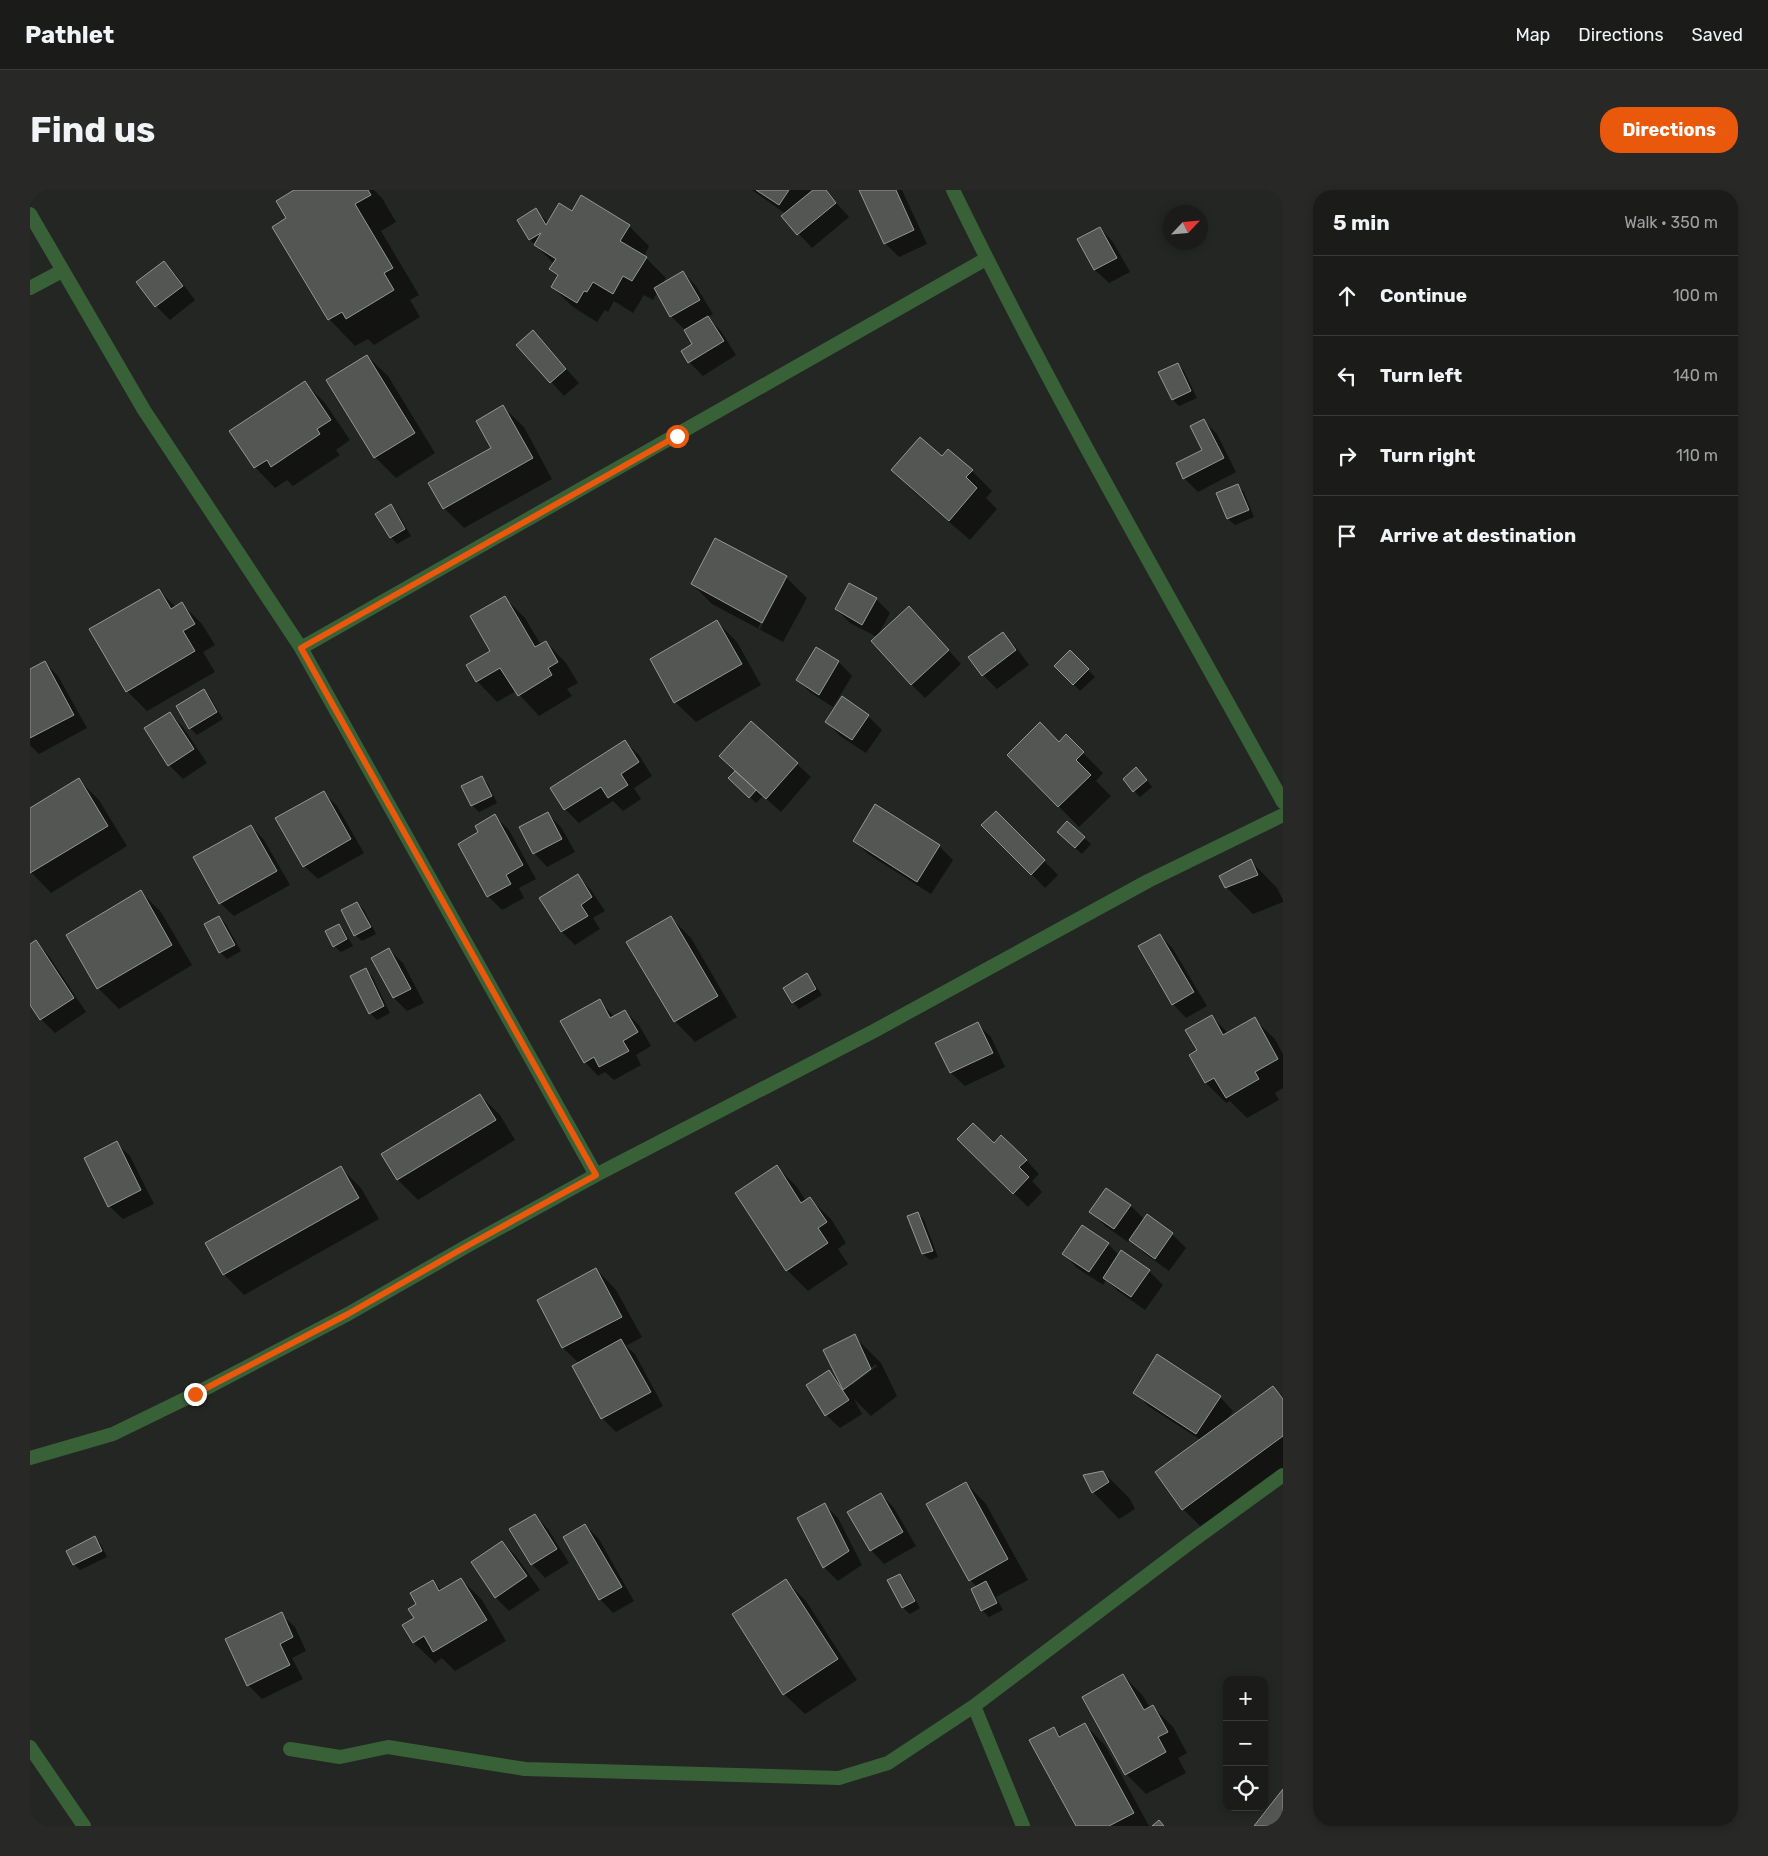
<!DOCTYPE html>
<meta charset="utf-8">
<style>
:root{--surface:#1b1c1a;--page:#282927;--text:#f1f3f6;--muted:#a0a1a2;--line:#393a39;--accent:#ea580c}
body{margin:0;font-family:Rubik,sans-serif;background:var(--page);color:var(--text)}
.controls{position:absolute;right:15px;bottom:15px;display:grid;overflow:hidden;border-radius:10px;box-shadow:0 2px 8px #0003}
.controls button{width:45px;height:45px;display:grid;place-items:center;padding:0;border:0;border-bottom:1px solid var(--line);background:var(--surface);color:var(--text);font:25px sans-serif}
.compass{position:absolute;left:1133px;top:15px;width:45px;height:45px;border-radius:50%;background:var(--surface);box-shadow:0 2px 8px #0003;rotate:64deg}
.stop{position:absolute;width:15px;height:15px;margin:-11px;border:4px solid #ea580c;border-radius:50%;background:#fff}
.stop.end{background:#ea580c;border-color:#fff;box-shadow:0 1px 5px #0008}
.list{margin:0;padding:0;list-style:none}
h2{display:flex;justify-content:space-between;align-items:center;height:65px;margin:0;padding:0 20px;font-size:21px}
h2 small{font-size:16px;font-weight:400;color:var(--muted)}
.list li{display:grid;grid-template-columns:32px 1fr auto;gap:15px;align-items:center;box-sizing:border-box;height:80px;padding:0 20px;border-top:1px solid var(--line)}
.list b{display:block;font-size:19px;white-space:nowrap}
.list em{font-size:16px;font-style:normal;color:var(--muted)}
.icon{flex:none;width:28px;height:28px;fill:none;stroke:currentColor;stroke-width:2;stroke-linecap:round;stroke-linejoin:round}
.map{position:relative;flex:none;width:1253px;height:1636px;overflow:hidden;border-radius:20px}
header{display:flex;align-items:center;gap:30px;box-sizing:border-box;height:70px;padding:0 25px;background:var(--surface);border-bottom:1px solid var(--line)}
header strong{font-size:24px}
nav{display:flex;gap:28px;margin-inline-start:auto;font-size:18px}
.intro{display:flex;align-items:center;justify-content:space-between;box-sizing:border-box;height:120px;padding:0 30px}
h1{margin:0;font-size:35px}
.button{padding:12px 22px;border-radius:20px;background:var(--accent);color:#fff;font-size:18px;font-weight:700}
main{display:flex;gap:30px;padding:0 30px}
aside{flex:1;background:var(--surface);border-radius:20px;box-shadow:0 2px 8px #0003}
.map>svg:first-child{display:block}
.shadow{fill:#0007;fill-rule:evenodd}
.building{fill:#535653;stroke:#949794}
.lines{fill:none;stroke-linecap:round;stroke-linejoin:round}
.minor{stroke:#396138;stroke-width:14}
.tertiary{stroke:#396138;stroke-width:14}
.route{stroke:#ea580c;stroke-width:6}
</style>
<header>
<strong>Pathlet</strong>
<nav><a>Map</a><a>Directions</a><a>Saved</a></nav>
</header>
<div class="intro"><h1>Find us</h1><a class="button">Directions</a></div>
<main>
<div class="map">
<svg width="1253" height="1636" viewBox="0 0 1253 1636">
<rect width="100%" height="100%" fill="#242623"/>
<path class="shadow" d="M266 0H344L352 8 366 32 351 41 389 105 380 110 390 127 344 155 338 149 325 156 299 129 258 29Z
M722 0H782L779 4 785 0H795L819 27 782 58 753 27 756 24Z
M831 0H872L897 54 869 67 855 53Z
M505 20 519 33 542 23 599 36 619 56 614 66 636 88 633 93 653 82 666 96 683 124 677 127 691 141 706 165 673 186 659 172 652 161 664 154 656 141 641 126 628 102 623 110 614 105 603 123 584 111 578 122 575 120 567 132 543 117 522 97 528 87 520 79 524 74 500 50 488 31Z
M1070 38 1083 52 1100 82 1079 93 1065 80 1049 50Z
M134 73 147 86 165 110 140 130 126 116Z
M503 142 549 193 534 206 488 155Z
M337 166 358 186 405 263 366 288 345 267 298 191Z
M1148 174 1154 181 1167 208 1149 216 1143 210Z
M274 192 295 213 320 250 306 260 310 265 263 296 257 290 245 298 225 277Z
M473 217 494 237 522 289 434 338 414 318 462 259Z
M1174 231 1187 244 1206 282 1168 302 1154 288 1174 260Z
M863 280 942 281 962 301 956 308 967 319 940 350 883 301Z
M1208 296 1214 302 1224 327 1205 335 1198 329 1188 303Z
M360 316 367 322 381 346 367 354 361 347Z
M756 387 777 408 753 452 682 414 662 394ZM752 392H755L730 439 728 438Z
M128 400 146 417 152 414 172 434 185 455 173 462 185 482 117 521 97 501Z
M474 407 495 428 511 455 516 452 536 473 548 493 537 499 542 506 509 526 486 501 467 512 447 491 462 461Z
M846 409 860 423 847 447 892 431 931 474 895 508 881 494 847 447 820 433 806 419Z
M687 432 707 452 731 495 666 532 645 512Z
M972 444 986 457 999 475 967 499 953 485Z
M786 459 809 472 822 486 803 517 781 503 767 490Z
M1040 462 1065 487 1050 501 1026 476Z
M15 473 28 486 57 538 9 564 0 555V481Z
M174 501 180 507 193 529 167 545 160 538Z
M812 508 838 526 852 540 836 563 810 546 797 532Z
M140 523 153 537 177 573 153 589 139 575Z
M721 532 781 587 751 622 733 606 726 613 700 588 706 581Z
M1036 546 1073 583 1066 591 1081 606 1049 637 978 565 1029 554Z
M595 552 609 565 622 586 604 598 611 609 593 621 583 611 549 633 535 619 522 599Z
M1113 585 1122 597 1110 607 1104 601Z
M452 587 458 594 467 613 449 622 442 615Z
M49 590 69 610 97 656 21 703 0 681V619Z
M293 602 307 616 334 663 288 689 274 676Z
M966 623 1028 685 1015 698 953 635Z
M518 624 531 637 545 662 517 677 504 663Z
M465 626 479 640 506 689 489 698 494 708 472 720 458 706 430 654 449 643Z
M221 636 234 650 260 695 204 726 190 713Z
M1054 648 1061 654 1052 664 1035 649Z
M824 651 909 656 923 670 901 704 838 664Z
M1221 671 1247 698 1253 710V712L1223 724 1196 697Z
M548 686 561 700 575 721 563 728 570 739 545 755 532 742Z
M111 702 131 722 162 775 89 819 68 798 37 745Z
M327 713 334 720 346 744 332 751 325 745Z
M189 727 196 734 211 761 197 769 190 762Z
M640 727 661 748 707 827 665 852 645 831Z
M309 735 315 742 323 756 311 762 304 756Z
M1130 745 1143 759 1177 816 1156 828 1143 814Z
M6 752 19 766 56 822 25 843 11 829 0 812V756Z
M359 760 373 773 394 813 377 821 364 808Z
M335 780 342 786 360 823 347 830 340 823Z
M777 785 783 791 792 805 769 819 763 812Z
M569 811 585 827 595 821 609 835 621 856 606 865 611 875 584 890 575 882 568 886 555 872Z
M1181 826 1198 843 1224 829 1245 849 1253 864V898L1245 903 1249 910 1217 928 1200 911 1196 913 1176 893 1160 865 1169 861Z
M947 834 961 847 975 877 935 896 921 883 907 853Z
M450 905 470 925 485 950 388 1010 368 990 352 965Z
M929 949 964 954 996 970 1009 984 1002 991 1012 1002 998 1017Z
M86 953 100 966 124 1014 93 1029 79 1016Z
M746 976 767 997 776 1011 780 1009 801 1029 816 1053 808 1059 818 1074 778 1101 757 1080 707 1003Z
M311 978 331 998 349 1029 214 1105 194 1084Z
M1101 1016 1115 1030 1117 1026 1142 1044 1156 1058 1139 1081 1114 1063 1100 1049 1098 1052 1075 1036 1061 1022Z
M888 1023 894 1030 908 1067 900 1070 893 1064Z
M1078 1054 1089 1065 1119 1081 1133 1095 1115 1120 1088 1101 1076 1090 1073 1095 1047 1078 1034 1064Z
M566 1079 586 1100 612 1147 596 1156 605 1164 633 1216 586 1242 572 1228 549 1173 533 1158 508 1110Z
M824 1146 851 1173 867 1206 841 1226 824 1209 832 1224 810 1238 796 1225 799 1181 810 1192ZM846 1174 847 1176 822 1195V1192Z
M1243 1197 1253 1207V1281L1173 1339 1153 1319 1171 1250 1118 1216 1105 1202 1190 1207 1203 1221 1196 1231Z
M1073 1282 1100 1309 1105 1319 1089 1329 1063 1302Z
M936 1293 956 1314 998 1390 966 1407 973 1420 959 1427 952 1420 947 1397 940 1390Z
M851 1304 864 1318 886 1356 854 1374 841 1360Z
M794 1314 808 1328 832 1375 808 1391 794 1377Z
M505 1325 518 1339 539 1373 515 1388 502 1374Z
M555 1335 569 1349 604 1411 583 1423 570 1409Z
M64 1348 71 1354 77 1367 50 1380 44 1374Z
M472 1352 486 1366 510 1400 479 1421 466 1408 442 1373Z
M870 1385 876 1392 890 1418 880 1424 873 1418 859 1391Z
M431 1389 452 1410 476 1451 425 1481 412 1468 405 1473 384 1453 374 1435 386 1428 388 1415 403 1391 412 1401Z
M756 1391 776 1411 827 1490 775 1524 754 1504Z
M251 1424 265 1437 276 1461 262 1468 273 1489 232 1509 218 1495Z
M1093 1485 1113 1506 1120 1518 1123 1517 1143 1537 1157 1563 1148 1568 1156 1583 1116 1604 1096 1584Z
M1055 1535 1075 1555 1119 1636H1047L1024 1538 1032 1547Z"/>
<path class="building" d="M264 0H338L341 5 325 14 363 78 354 83 364 100 316 129 312 122 298 130 242 37 256 28 246 11Z
M726 0H759L749 15Z
M783 0H796L806 13 767 45 751 26Z
M829 0H866L884 40 854 54Z
M551 5 600 35 590 51 617 67 602 91 593 86 583 104 563 92 557 102 554 101 547 113 521 97 528 85 519 79 526 69 504 55 511 43 499 50 487 30 506 18 516 35 529 13 542 21Z
M1070 37 1087 68 1064 80 1047 49Z
M134 71 153 96 125 117 106 92Z
M653 81 670 110 640 127 624 98Z
M678 126 694 151 658 173 651 161 662 154 654 140Z
M503 140 536 179 520 193 486 155Z
M337 165 385 243 344 268 296 190Z
M1148 173 1161 201 1142 210 1128 182Z
M275 191 301 230 287 239 290 244 241 277 237 270 224 278 199 241Z
M473 215 503 268 413 319 398 293 461 258 446 231Z
M1174 229 1194 268 1153 289 1146 273 1172 260 1160 236Z
M890 247 912 266 918 259 943 280 936 287 947 298 919 331 861 280Z
M1208 294 1219 320 1197 329 1186 303Z
M361 314 375 339 360 348 345 324Z
M685 348 757 386 732 433 661 394Z
M819 393 847 408 832 435 805 419Z
M129 399 141 419 152 412 165 434 153 441 165 461 96 502 59 439Z
M475 406 505 457 516 451 528 472 518 478 522 485 488 506 470 478 446 492 436 475 460 461 440 426Z
M879 416 919 460 881 495 841 451Z
M687 430 712 474 644 513 620 469Z
M973 442 986 460 952 486 938 467Z
M786 457 809 471 789 505 766 490Z
M1040 460 1059 479 1043 495 1024 476Z
M15 471 44 525 0 548V479Z
M174 499 187 522 159 539 146 516Z
M812 506 839 525 822 550 795 532Z
M140 522 164 559 138 576 114 538Z
M721 531 768 573 736 609 689 566Z
M1010 532 1029 552 1036 544 1054 562 1046 570 1061 585 1028 617 977 565Z
M595 550 609 572 591 584 598 595 578 608 571 597 534 620 520 598Z
M1106 577 1117 590 1103 602 1093 589Z
M705 581 726 600 719 608 698 588Z
M452 586 462 606 441 616 431 596Z
M49 588 78 636 0 683V618Z
M294 601 321 649 273 677 245 628Z
M845 614 910 655 887 692 823 651Z
M966 621 1015 670 1001 685 951 635Z
M518 622 532 649 503 664 489 637Z
M465 624 493 675 476 685 481 694 457 707 428 654 448 642 445 636Z
M1037 631 1055 647 1045 658 1027 642Z
M221 635 247 681 189 714 163 667Z
M1221 669 1228 685 1195 698 1189 686Z
M548 684 562 707 551 715 558 726 531 742 509 708Z
M111 700 142 755 67 799 36 745Z
M327 712 341 737 324 746 311 720Z
M189 726 205 755 189 763 174 734Z
M641 726 688 806 644 832 596 752Z
M309 734 317 749 303 757 295 741Z
M1130 744 1164 802 1142 815 1108 756Z
M6 750 44 808 10 830 0 815V754Z
M359 758 381 799 363 808 341 768Z
M336 778 354 816 339 824 320 786Z
M777 783 786 799 762 813 753 798Z
M570 809 580 828 595 820 608 842 593 851 599 861 569 877 564 867 554 873 530 831Z
M1182 825 1193 845 1225 827 1248 869 1225 882 1229 889 1196 908 1184 888 1175 893 1159 865 1167 860 1155 840Z
M948 832 963 863 920 883 905 853Z
M450 904 466 930 367 990 351 964Z
M943 933 964 953 971 945 997 970 989 977 999 987 983 1004 927 949Z
M87 951 111 1000 78 1017 54 968Z
M747 975 771 1013 780 1007 797 1032 788 1038 798 1053 756 1081 705 1003Z
M311 976 329 1008 193 1085 175 1053Z
M1076 998 1101 1015 1084 1039 1059 1022Z
M888 1022 903 1061 892 1064 877 1026Z
M1117 1024 1143 1043 1125 1069 1099 1050Z
M1052 1035 1079 1053 1059 1082 1032 1064Z
M1091 1060 1120 1080 1101 1107 1073 1088Z
M566 1078 592 1127 532 1158 507 1110Z
M825 1144 841 1179 813 1200 793 1160Z
M591 1149 621 1202 571 1229 542 1176Z
M1127 1164 1191 1206 1166 1244 1103 1203Z
M799 1180 819 1210 795 1226 776 1195Z
M1243 1196 1253 1209V1246L1152 1320 1125 1282Z
M1073 1281 1079 1292 1062 1303 1053 1285Z
M936 1292 978 1369 939 1391 896 1314Z
M851 1303 873 1342 840 1361 817 1322Z
M795 1313 819 1361 793 1378 767 1328Z
M505 1324 527 1359 501 1375 479 1339Z
M555 1334 592 1397 569 1410 533 1347Z
M65 1346 72 1361 43 1375 36 1361Z
M472 1351 497 1386 465 1408 441 1372Z
M870 1384 885 1411 872 1418 857 1390Z
M431 1388 457 1430 403 1462 394 1446 383 1453 372 1435 384 1428 378 1419 386 1414 380 1403 403 1390 409 1401Z
M756 1389 808 1469 753 1505 702 1424Z
M956 1391 967 1413 951 1421 941 1399Z
M252 1422 263 1447 250 1454 260 1475 217 1496 195 1449Z
M1093 1484 1114 1520 1123 1515 1138 1542 1128 1547 1136 1562 1095 1585 1052 1507Z
M1055 1533 1104 1623 1079 1636H1046L999 1550 1024 1537 1029 1547Z
M1253 1599V1636H1224Z
M1129 1630 1134 1636H1122Z"/>
<g class="lines">
<path class="minor" d="M0 24 114 220 271 458 566 985
M0 98 32 81
M271 458 956 69
M0 1268 83 1244 165 1204 318 1124 437 1056 566 985 844 841 1118 691 1253 625
M944 1516 993 1636
M0 1557 54 1636
M260 1559 310 1567 358 1557 495 1579 809 1588 858 1573 944 1516 1161 1352 1253 1285"/>
<path class="tertiary" d="M923 0C1024 208 1141 409 1253 612"/>
</g>
<g class="lines">
<path class="route" d="M165 1204 318 1124 437 1056 566 985 271 458 647 246"/>
</g>
</svg>
<div class="controls">
<button>+</button>
<button>−</button>
<button><svg class="icon" aria-label="locate" viewBox="0 0 24 24"><circle cx="12" cy="12" r="6"/><path d="M12 2v4M12 18v4M2 12h4M18 12h4"/></svg></button>
</div>
<svg class="compass" viewBox="-18 -18 36 36"><path d="M0-13l5 13h-10z" fill="#e53935"/><path d="M0 13l5-13h-10z" fill="#a0a1a2"/></svg>
<div class="stop" style="left:647px;top:246px"></div>
<div class="stop end" style="left:165px;top:1204px"></div>
</div>
<aside>
<h2>5 min<small>Walk · 350 m</small></h2>
<ul class="list">
<li><svg class="icon" aria-label="ahead" viewBox="0 0 24 24"><path d="M12 20V5M6 11l6-6 6 6"/></svg><div><b>Continue</b></div><em>100 m</em></li>
<li><svg class="icon" aria-label="left" viewBox="0 0 24 24"><path d="M17 20v-9H6M10 6l-5 5 5 5"/></svg><div><b>Turn left</b></div><em>140 m</em></li>
<li><svg class="icon" aria-label="right" viewBox="0 0 24 24"><path d="M7 20v-9h11M14 6l5 5-5 5"/></svg><div><b>Turn right</b></div><em>110 m</em></li>
<li><svg class="icon" aria-label="arrive" viewBox="0 0 24 24"><path d="M6 21V4h12l-3 4 3 4H6"/></svg><div><b>Arrive at destination</b></div></li>
</ul>
</aside>
</main>
